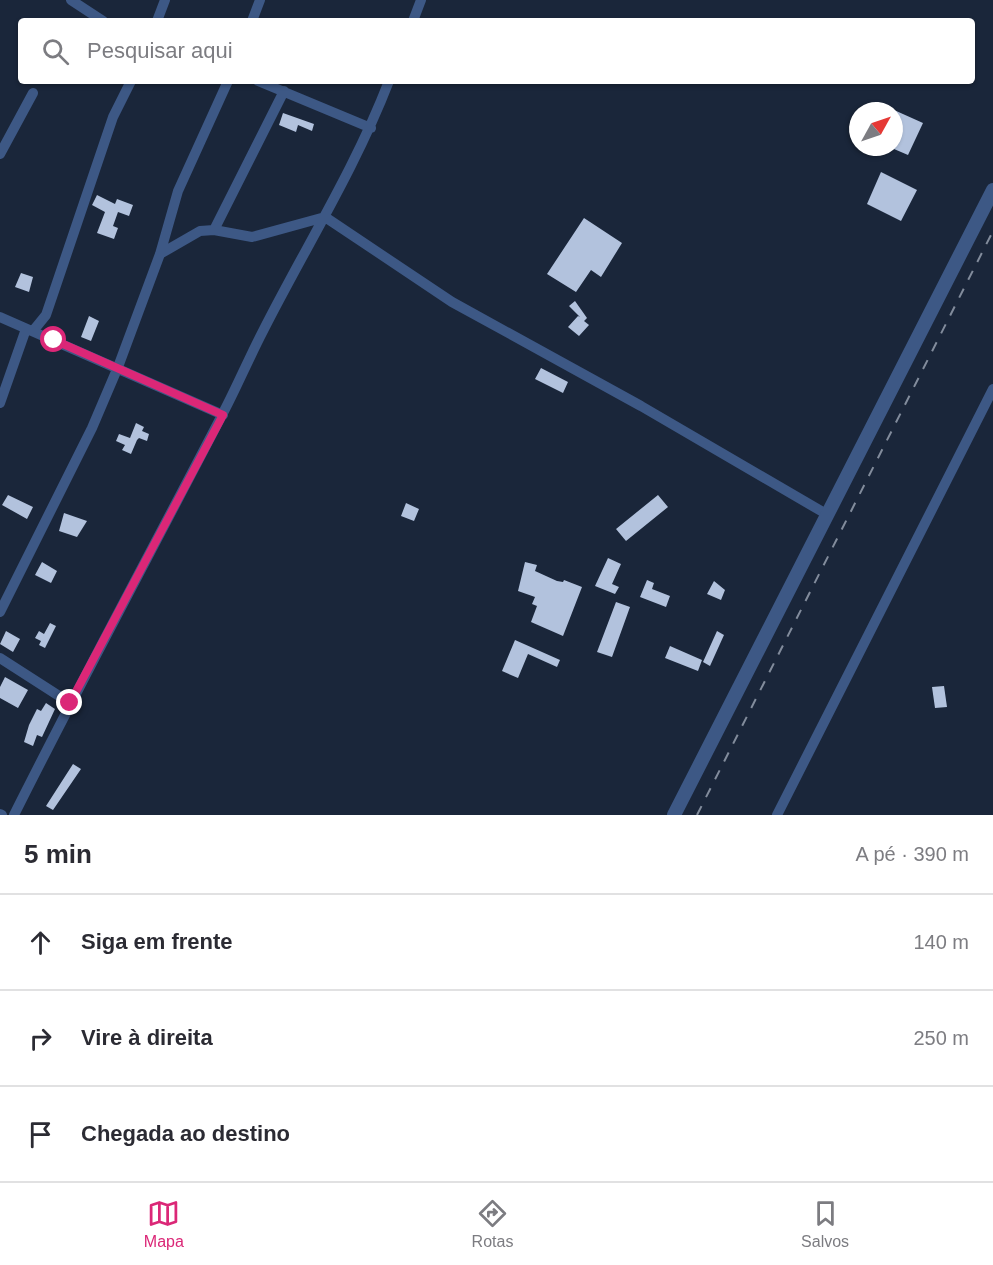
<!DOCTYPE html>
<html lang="pt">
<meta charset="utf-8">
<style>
:root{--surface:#fff;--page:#f2f2f3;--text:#2b2b33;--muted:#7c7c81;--line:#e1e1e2;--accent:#db2777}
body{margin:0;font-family:Arial,sans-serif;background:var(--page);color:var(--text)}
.compass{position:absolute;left:849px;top:102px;width:54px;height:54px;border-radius:50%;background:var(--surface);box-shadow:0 2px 4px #0004;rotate:50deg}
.stop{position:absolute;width:18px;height:18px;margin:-14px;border:4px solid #db2777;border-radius:50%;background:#fff}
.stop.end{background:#db2777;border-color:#fff;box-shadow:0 2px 6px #0008}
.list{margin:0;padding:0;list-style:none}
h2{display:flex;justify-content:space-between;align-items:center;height:78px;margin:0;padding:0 24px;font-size:26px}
h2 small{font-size:20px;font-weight:400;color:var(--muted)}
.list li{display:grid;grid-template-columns:39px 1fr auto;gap:18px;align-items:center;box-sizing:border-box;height:96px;padding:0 24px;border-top:2px solid var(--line)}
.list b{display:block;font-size:22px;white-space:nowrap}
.list em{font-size:20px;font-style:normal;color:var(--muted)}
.icon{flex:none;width:33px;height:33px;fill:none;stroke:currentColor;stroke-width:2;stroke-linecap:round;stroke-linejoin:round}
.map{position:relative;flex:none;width:993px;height:815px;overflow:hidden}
.search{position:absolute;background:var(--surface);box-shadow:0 2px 4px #0004;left:18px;right:18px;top:18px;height:66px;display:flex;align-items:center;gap:15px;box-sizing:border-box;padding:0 21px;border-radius:6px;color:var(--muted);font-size:22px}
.sheet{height:366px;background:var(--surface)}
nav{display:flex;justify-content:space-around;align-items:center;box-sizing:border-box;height:84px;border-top:2px solid var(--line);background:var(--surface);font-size:16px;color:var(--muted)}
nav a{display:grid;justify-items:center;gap:3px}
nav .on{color:var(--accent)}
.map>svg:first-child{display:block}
.building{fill:#b2c2dd}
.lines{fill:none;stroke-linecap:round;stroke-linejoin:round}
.minor{stroke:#3d5885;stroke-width:10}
.tertiary{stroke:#3d5885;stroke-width:14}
.rail{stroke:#828c9c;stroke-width:2;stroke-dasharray:10 10;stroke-linecap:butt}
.route{stroke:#db2777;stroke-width:8}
</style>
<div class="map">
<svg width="993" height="815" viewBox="0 0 993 815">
<rect width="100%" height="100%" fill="#1a263a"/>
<path class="building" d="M894 110 923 123 908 155 894 149Z
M283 113 314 124 312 131 298 125 296 132 279 125Z
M881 172 917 190 901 221 867 204Z
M97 195 115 204 117 199 133 205 129 216 118 212 113 226 118 228 114 239 97 233 105 212 92 205Z
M584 218 622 243 601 277 591 270 576 292 547 274Z
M21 273 33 277 29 292 15 287Z
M575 301 587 318 584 321 589 325 579 336 568 327 578 316 580 317 569 306Z
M89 316 99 321 91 341 81 337Z
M541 368 568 382 563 393 535 379Z
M136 423 144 427 142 431 149 434 147 441 139 438 137 440 131 454 122 450 125 445 116 441 119 434 130 438Z
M8 495 33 507 27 519 2 505Z
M658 495 668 507 626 541 616 529Z
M406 503 419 509 414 521 401 516Z
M64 513 87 521 77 537 59 531Z
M608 558 621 564 612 584 619 587 615 594 595 586Z
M42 562 57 571 51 583 35 575Z
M525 562 537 565 535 571 557 581 563 582 564 580 582 587 563 636 531 622 537 606 532 604 535 597 518 591Z
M647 580 654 583 652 589 670 596 666 607 640 597Z
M714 581 725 590 721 600 707 594Z
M616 602 630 607 612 657 597 652Z
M50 623 56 626 45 648 39 645 41 641 35 638 39 631 44 634Z
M6 631 20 639 13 652 0 644Z
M717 631 724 635 710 666 703 662Z
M515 640 560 660 557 667 528 654 518 678 502 671Z
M670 646 702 660 698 671 665 658Z
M5 677 28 690 18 708 0 698V687Z
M944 686 947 707 935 708 932 687Z
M46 703 55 709 42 737 37 735 33 746 24 742 29 725 37 709 41 711Z
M73 764 81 769 53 810 46 806Z"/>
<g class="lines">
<path class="minor" d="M71 0 103 21
M157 21 165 0
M252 21 260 0
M413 21 421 0
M258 81 371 128
M0 154 33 93
M214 230 284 91
M160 254 200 231 214 230 252 237 325 217 452 302 641 406 828 515
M0 317 223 415
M33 331 46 315 113 117 131 81
M0 403 26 329
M0 612 92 428 118 367 160 254 178 191 228 81
M0 658 70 703
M0 814 2 815
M14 815C81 681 152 550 221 417 236 389 248 360 263 331 305 248 355 169 389 81
M777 815 993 389"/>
<path class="tertiary" d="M674 815 993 190"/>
<path class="rail" d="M697 815 993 231"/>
</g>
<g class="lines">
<path class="route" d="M54 340 223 415 70 703"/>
</g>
</svg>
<svg class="compass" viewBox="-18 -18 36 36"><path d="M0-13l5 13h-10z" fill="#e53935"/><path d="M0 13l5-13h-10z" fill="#7c7c81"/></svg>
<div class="stop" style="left:54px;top:340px"></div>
<div class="stop end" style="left:70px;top:703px"></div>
<div class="search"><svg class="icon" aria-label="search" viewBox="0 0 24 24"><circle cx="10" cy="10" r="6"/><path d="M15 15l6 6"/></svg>Pesquisar aqui</div>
</div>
<section class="sheet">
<h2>5 min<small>A pé · 390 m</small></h2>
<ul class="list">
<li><svg class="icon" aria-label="ahead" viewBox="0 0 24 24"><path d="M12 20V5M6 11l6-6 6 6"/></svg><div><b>Siga em frente</b></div><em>140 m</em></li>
<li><svg class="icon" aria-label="right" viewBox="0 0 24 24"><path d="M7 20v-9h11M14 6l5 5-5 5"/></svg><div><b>Vire à direita</b></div><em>250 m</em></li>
<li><svg class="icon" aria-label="arrive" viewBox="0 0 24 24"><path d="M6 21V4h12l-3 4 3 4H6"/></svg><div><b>Chegada ao destino</b></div></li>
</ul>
</section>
<nav>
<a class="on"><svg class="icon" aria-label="map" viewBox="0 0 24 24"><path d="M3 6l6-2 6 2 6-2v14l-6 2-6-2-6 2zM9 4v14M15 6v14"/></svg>Mapa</a>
<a><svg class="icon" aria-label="directions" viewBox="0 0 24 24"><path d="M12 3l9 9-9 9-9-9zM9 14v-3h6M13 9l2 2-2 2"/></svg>Rotas</a>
<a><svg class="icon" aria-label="saved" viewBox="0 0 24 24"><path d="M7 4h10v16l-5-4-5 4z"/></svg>Salvos</a>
</nav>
